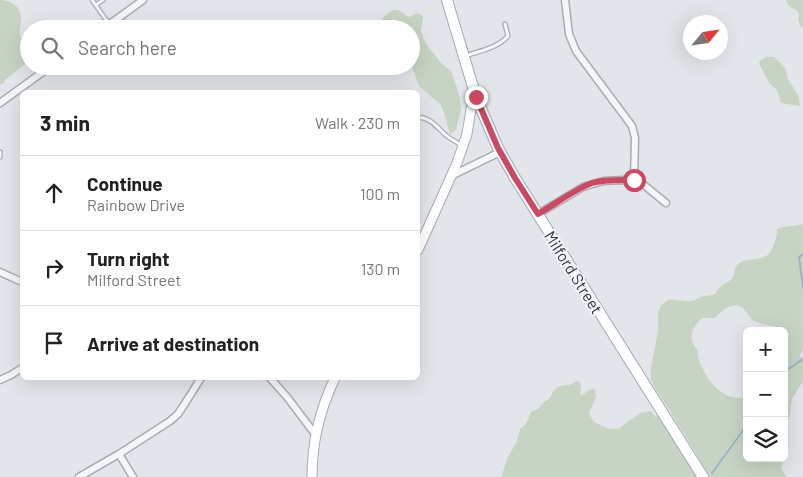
<!DOCTYPE html>
<meta charset="utf-8">
<style>
:root{--surface:#fff;--page:#f6f6f6;--text:#222;--muted:#767676;--line:#e0e0e0}
body{margin:0;font-family:Barlow,sans-serif;background:var(--page);color:var(--text)}
.controls{position:absolute;right:15px;bottom:15px;display:grid;overflow:hidden;border-radius:8px;box-shadow:0 5px 20px #0002}
.controls button{width:45px;height:45px;display:grid;place-items:center;padding:0;border:0;border-bottom:1px solid var(--line);background:var(--surface);color:var(--text);font:25px sans-serif}
.compass{position:absolute;left:683px;top:15px;width:45px;height:45px;border-radius:50%;background:var(--surface);box-shadow:0 5px 20px #0002;rotate:61deg}
.stop{position:absolute;width:15px;height:15px;margin:-11px;border:4px solid #ce4862;border-radius:50%;background:#fff}
.stop.end{background:#ce4862;border-color:#fff;box-shadow:0 1px 5px #0008}
.list{margin:0;padding:0;list-style:none}
h2{display:flex;justify-content:space-between;align-items:center;height:65px;margin:0;padding:0 20px;font-size:21px}
h2 small{font-size:16px;font-weight:400;color:var(--muted)}
.list li{display:grid;grid-template-columns:32px 1fr auto;gap:15px;align-items:center;box-sizing:border-box;height:75px;padding:0 20px;border-top:1px solid var(--line)}
.list b{display:block;font-size:19px;white-space:nowrap}
.list p{margin:0;font-size:16px;white-space:nowrap;color:var(--muted)}
.list em{font-size:16px;font-style:normal;color:var(--muted)}
.icon{flex:none;width:28px;height:28px;fill:none;stroke:currentColor;stroke-width:2;stroke-linecap:round;stroke-linejoin:round}
.map{position:relative;flex:none;width:803px;height:477px;overflow:hidden}
.search{position:absolute;background:var(--surface);box-shadow:0 5px 20px #0002;left:20px;top:20px;width:400px;height:55px;display:flex;align-items:center;gap:12px;box-sizing:border-box;padding:0 18px;border-radius:28px;color:var(--muted);font-size:19px}
.panel{position:absolute;background:var(--surface);box-shadow:0 5px 20px #0002;left:20px;top:90px;width:400px;height:290px;border-radius:8px}
.map>svg:first-child{display:block}
.green{fill:#c8d4c3}
.lines{fill:none;stroke-linecap:round;stroke-linejoin:round}
.stream{stroke:#9db5ca;stroke-width:2}
.lane-casing{stroke:#a7adb4;stroke-width:5.5}
.street-casing{stroke:#a7adb4;stroke-width:9}
.secondary-casing{stroke:#a7adb4;stroke-width:11}
.primary-casing{stroke:#a1abb6;stroke-width:12}
.lane{stroke:#f5f6f9;stroke-width:3}
.street{stroke:#f5f6f9;stroke-width:6}
.secondary{stroke:#fff;stroke-width:9}
.primary{stroke:#fff;stroke-width:10}
.route{stroke:#ce4862;stroke-width:6}
.labels{text-anchor:middle;dominant-baseline:central;stroke-width:4;stroke-linejoin:round;paint-order:stroke}
.street-label{font-size:16px;fill:#2a3442;stroke:#f2f4f8}
</style>
<div class="map">
<svg width="803" height="477" viewBox="0 0 803 477">
<rect width="100%" height="100%" fill="#e2e6ea"/>
<path class="green" d="M0 0C11 0 22 7 21 20 21 25 19 31 20 36 22 40 25 42 29 44V61L5 80 4 83 0 85Z
M786 0H803V27H801L798 20 799 16 798 12C794 8 787 7 786 0Z
M393 10H398L409 17 417 13 422 15 423 18 421 31 426 44 442 64 451 71 456 85 460 98 461 110 456 130 450 134 444 113 441 105 419 86 411 64V29H379C380 20 385 14 393 10Z
M766 57H774L785 68 789 81 798 95 800 106 781 103 777 90 770 84 759 64 760 61Z
M803 224V349L800 355 803 362V381L792 399 790 414 787 423V438L784 445V331H781L776 327 762 324 752 320 743 308 736 305C725 307 723 310 715 318H702C697 323 693 327 692 334 690 342 696 346 698 352 698 355 698 358 699 360 706 380 723 403 747 397V458H784C781 470 780 467 787 477H710C697 454 682 431 668 408 664 401 653 387 651 379 649 368 657 342 658 330 659 320 655 309 665 302 673 296 681 303 691 301 695 300 700 297 705 296 708 295 713 296 716 293 718 291 718 288 720 287 724 283 729 283 732 278 736 272 733 266 741 262 749 258 759 260 766 256 773 253 777 236 777 229 786 225 794 227 803 224Z
M577 381 580 382 581 386 580 393 582 395 589 390 595 389 596 397 589 413 594 422 609 429H618L640 413 651 411 655 417 660 415 697 477H501L508 457 517 441 520 429 525 425 528 420 531 412 538 409 544 402 550 398 554 390 560 386 569 385Z"/>
<g class="lines">
<path class="stream" d="M803 254 799 257 803 288
M784 372 803 359
M712 473 747 425"/>
<g class="lane-casing">
<path id="lane" d="M92 0 109 24
M96 5 103 0
M466 56C479 51 498 48 508 36L505 24
M418 117C432 118 438 129 448 137 453 140 458 143 462 146
M0 152V157"/>
</g>
<g class="street-casing">
<path id="street" d="M565 0 569 34 576 51 632 126 635 138 634 181
M103 29 143 0
M0 103 51 66
M451 176 500 152
M538 214 583 187 603 181 622 180 634 181 644 185 666 203
M0 272 22 282
M270 378 287 397 315 434
M0 380 11 375 22 368
M119 454 133 477
M79 477 119 454 170 421 178 414 184 405 201 378"/>
</g>
<g class="secondary-casing">
<path id="secondary" d="M418 250 457 163 467 134 471 109 476 97
M312 477C312 442 320 409 335 378"/>
</g>
<g class="primary-casing">
<path id="primary" d="M447 0 476 97 498 148 515 178 703 477"/>
</g>
<use href="#lane" class="lane"/>
<use href="#street" class="street"/>
<use href="#secondary" class="secondary"/>
<use href="#primary" class="primary"/>
</g>
<g class="lines">
<path class="route" d="M476 97 498 148 515 178 538 214C554 205 575 189 592 183 605 179 620 180 634 180"/>
</g>
<g class="labels">
<g class="street-label">
<text transform="translate(574 272) rotate(58)">Milford Street</text>
</g>
</g>
</svg>
<div class="controls">
<button>+</button>
<button>−</button>
<button><svg class="icon" aria-label="layers" viewBox="0 0 24 24"><path d="M12 4l9 5-9 5-9-5zM3 14l9 5 9-5"/></svg></button>
</div>
<svg class="compass" viewBox="-18 -18 36 36"><path d="M0-13l5 13h-10z" fill="#e53935"/><path d="M0 13l5-13h-10z" fill="#767676"/></svg>
<div class="stop" style="left:634px;top:180px"></div>
<div class="stop end" style="left:476px;top:97px"></div>
<div class="search"><svg class="icon" aria-label="search" viewBox="0 0 24 24"><circle cx="10" cy="10" r="6"/><path d="M15 15l6 6"/></svg>Search here</div>
<section class="panel">
<h2>3 min<small>Walk · 230 m</small></h2>
<ul class="list">
<li><svg class="icon" aria-label="ahead" viewBox="0 0 24 24"><path d="M12 20V5M6 11l6-6 6 6"/></svg><div><b>Continue</b><p>Rainbow Drive</p></div><em>100 m</em></li>
<li><svg class="icon" aria-label="right" viewBox="0 0 24 24"><path d="M7 20v-9h11M14 6l5 5-5 5"/></svg><div><b>Turn right</b><p>Milford Street</p></div><em>130 m</em></li>
<li><svg class="icon" aria-label="arrive" viewBox="0 0 24 24"><path d="M6 21V4h12l-3 4 3 4H6"/></svg><div><b>Arrive at destination</b></div></li>
</ul>
</section>
</div>
